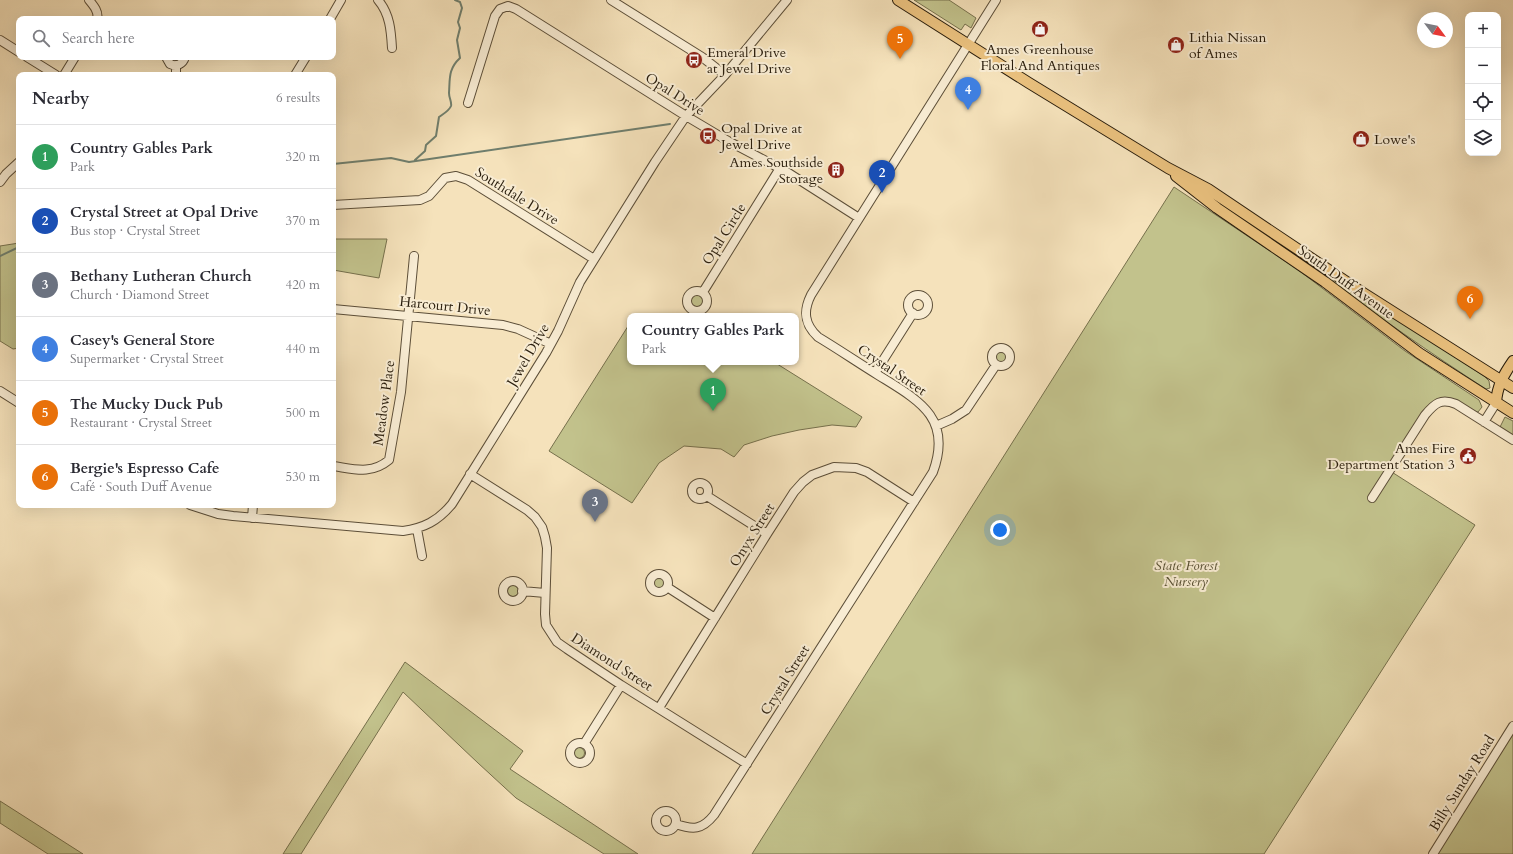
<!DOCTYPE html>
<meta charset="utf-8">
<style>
:root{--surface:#fff;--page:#f7f7f7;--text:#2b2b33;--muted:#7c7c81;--line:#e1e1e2;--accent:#b45309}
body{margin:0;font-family:Cardo,serif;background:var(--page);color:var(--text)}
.controls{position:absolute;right:12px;top:12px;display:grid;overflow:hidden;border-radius:8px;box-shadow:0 4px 16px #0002}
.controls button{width:36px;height:36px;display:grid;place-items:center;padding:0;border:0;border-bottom:1px solid var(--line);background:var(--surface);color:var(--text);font:20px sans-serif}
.compass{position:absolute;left:1417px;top:12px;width:36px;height:36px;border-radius:50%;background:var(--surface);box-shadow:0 4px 16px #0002;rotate:122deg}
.you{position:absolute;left:1000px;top:530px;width:14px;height:14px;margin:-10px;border:3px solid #fff;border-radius:50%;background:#1a73e8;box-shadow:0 0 0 6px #1a73e833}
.badge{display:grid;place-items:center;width:26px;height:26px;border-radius:50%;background:var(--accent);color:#fff;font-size:13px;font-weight:700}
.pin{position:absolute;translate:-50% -33px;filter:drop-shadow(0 1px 2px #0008)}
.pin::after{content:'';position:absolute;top:21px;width:14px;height:12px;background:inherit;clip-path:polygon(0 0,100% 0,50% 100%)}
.popup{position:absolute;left:627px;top:313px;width:172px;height:52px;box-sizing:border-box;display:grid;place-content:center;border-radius:8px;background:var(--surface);filter:drop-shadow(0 1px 3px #0005);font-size:13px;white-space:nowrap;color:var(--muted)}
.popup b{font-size:15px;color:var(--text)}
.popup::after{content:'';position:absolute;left:50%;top:100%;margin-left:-8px;border:8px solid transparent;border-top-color:var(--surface)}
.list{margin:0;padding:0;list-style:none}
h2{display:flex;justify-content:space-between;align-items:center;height:52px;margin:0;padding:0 16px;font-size:17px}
h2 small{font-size:13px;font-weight:400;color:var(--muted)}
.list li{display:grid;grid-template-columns:26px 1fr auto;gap:12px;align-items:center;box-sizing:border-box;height:64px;padding:0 16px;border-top:1px solid var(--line)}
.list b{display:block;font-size:15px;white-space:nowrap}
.list p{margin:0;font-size:13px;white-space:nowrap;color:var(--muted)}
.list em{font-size:13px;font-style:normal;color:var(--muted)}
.icon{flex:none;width:22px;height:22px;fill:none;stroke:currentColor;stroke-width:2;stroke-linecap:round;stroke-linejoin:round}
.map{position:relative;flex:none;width:1513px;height:854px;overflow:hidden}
.search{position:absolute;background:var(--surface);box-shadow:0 4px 16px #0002;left:16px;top:16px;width:320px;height:44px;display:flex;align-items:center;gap:10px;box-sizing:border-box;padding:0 14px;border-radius:8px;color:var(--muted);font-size:15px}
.panel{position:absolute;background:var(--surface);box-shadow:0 4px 16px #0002;left:16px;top:72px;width:320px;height:436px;border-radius:8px}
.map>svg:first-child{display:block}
.green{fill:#c2c28c;stroke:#76704c}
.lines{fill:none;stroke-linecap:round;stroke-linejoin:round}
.stream{stroke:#6f7e6d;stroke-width:2}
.minor-casing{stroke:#5c4e38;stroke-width:10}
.major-casing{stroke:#291d0c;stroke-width:12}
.minor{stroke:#f8ecd3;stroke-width:8}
.major{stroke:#eac17e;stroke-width:10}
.labels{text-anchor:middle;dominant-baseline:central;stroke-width:4;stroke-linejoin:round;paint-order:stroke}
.poi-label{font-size:14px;fill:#291d0c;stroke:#f8ecd3;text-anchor:start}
.street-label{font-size:14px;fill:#291d0c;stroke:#f8ecd3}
.park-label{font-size:14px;font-style:italic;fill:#574f32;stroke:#f8ecd3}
</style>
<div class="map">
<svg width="1513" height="854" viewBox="0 0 1513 854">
<rect width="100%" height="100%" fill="#f5e2bb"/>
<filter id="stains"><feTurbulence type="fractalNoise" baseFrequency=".005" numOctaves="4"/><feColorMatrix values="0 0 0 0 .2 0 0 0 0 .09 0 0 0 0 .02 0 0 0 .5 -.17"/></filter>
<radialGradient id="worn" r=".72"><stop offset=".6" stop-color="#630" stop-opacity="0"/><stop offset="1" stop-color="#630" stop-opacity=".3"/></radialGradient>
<path class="green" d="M914 0H949L976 18 971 28 965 24 961 30Z
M1174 187 1297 269 1405 351 1479 400 1482 407 1478 412H1476L1439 399 1387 469 1475 525 1264 854H752Z
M333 239H387L379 278 333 270Z
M19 243V348L13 349 0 341V246Z
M1324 272 1484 376 1489 381 1490 388 1486 389C1430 353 1376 315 1323 275Z
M691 301a6 6 0 1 1 12 0a6 6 0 1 1-12 0Z
M630 323V362H706L713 366 715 362H774L862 417 856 427 832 425 799 430 772 436 744 445 734 457 721 449 684 446 659 463 632 503 549 451Z
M995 357a6 6 0 1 1 12 0a6 6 0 1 1-12 0Z
M1505 417 1513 421V436L1500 427Z
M653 582a6 6 0 1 1 12 0a6 6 0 1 1-12 0Z
M507.5 591a5.5 5.5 0 1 1 11 0a5.5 5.5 0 1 1-11 0Z
M405 662 523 751 510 769 638 854H604L516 798 478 763 403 692 301 854H283Z
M1513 734V854H1437L1509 740Z
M573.5 753a5.5 5.5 0 1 1 11 0a5.5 5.5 0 1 1-11 0Z
M0 801 83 854H48L0 823Z"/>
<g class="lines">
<path class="stream" d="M415 160 425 151 426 145 436 136 439 117C443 114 449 111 451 106 452 102 449 98 449 93 450 79 448 69 460 58L457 40 460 28 458 22 462 8 460 2 455 0
M333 164 391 158 409 162 670 124
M0 256 19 247"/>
<g class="minor-casing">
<path id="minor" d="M89 0C94 6 99 12 97 19
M378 0C390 14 391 31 392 48
M611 0 702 57 725 75
M330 19 341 0
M0 40 19 52
M27 57 56 75
M166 57 170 64C177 67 183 64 185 57
M176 65V75
M64 75 75 57
M295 75 306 57
M468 103 495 16 500 9 508 6 516 9 686 116 728 141 787 172 859 218
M0 182 6 174 19 162
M333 205 420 200 429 196 445 178 456 176 468 180 594 259
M687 301a10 10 0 1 1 20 0a10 10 0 1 1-20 0Z
M703 292 780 168
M908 305a10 10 0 1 1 20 0a10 10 0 1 1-20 0Z
M333 309 503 325 518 329 551 344
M992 357a9 9 0 1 1 18 0a9 9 0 1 1-18 0Z
M875 373 913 313
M0 391 19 403
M1484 422 1496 403
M936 426 952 419 966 410 996 365
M333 466C354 469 371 475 389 460L401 392 414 256
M470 474 527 510 535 517 542 527 545 537 547 548 545 614 546 625 557 642 567 649 621 685 747 764
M692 491a8 8 0 1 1 16 0a8 8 0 1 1-16 0Z
M707 496 767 534
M1372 498 1425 415C1435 403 1441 398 1456 404L1513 440
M190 505 218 514 233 516 403 531C424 528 438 521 452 504L546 353 558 331 580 282 655 162 686 116 725 75 787 0
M252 518 253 505
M417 529 422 556
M650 583a9 9 0 1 1 18 0a9 9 0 1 1-18 0Z
M503 591a10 10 0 1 1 20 0a10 10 0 1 1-20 0Z
M667 587 715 618
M522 591 545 593
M659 708 767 534 794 492 803 482 812 475 834 467 856 468 867 472 914 502
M570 753a10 10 0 1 1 20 0a10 10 0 1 1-20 0Z
M584 744 621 685
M656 821a10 10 0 1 1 20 0a10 10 0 1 1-20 0Z
M676 824C693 830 702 830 714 815L933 472C953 417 918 400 878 375 857 362 838 349 818 337 804 324 803 311 811 295L996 0
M1433 854 1513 726"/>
</g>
<g class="major-casing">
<path id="major" d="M898 0 1029 83 1168 168 1208 189 1360 291 1513 388
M1176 176 1217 208 1325 282 1419 353 1513 413
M1496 403C1497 386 1504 374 1513 361"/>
</g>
<use href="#minor" class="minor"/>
<use href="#major" class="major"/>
</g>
<defs>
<g id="shop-disc" transform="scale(0.9)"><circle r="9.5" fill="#8f2418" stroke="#f8ecd3"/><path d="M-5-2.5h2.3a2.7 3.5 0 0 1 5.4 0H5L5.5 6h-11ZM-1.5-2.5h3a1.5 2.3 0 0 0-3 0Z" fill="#fff"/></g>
<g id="bus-disc" transform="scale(0.9)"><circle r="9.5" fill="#8f2418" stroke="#f8ecd3"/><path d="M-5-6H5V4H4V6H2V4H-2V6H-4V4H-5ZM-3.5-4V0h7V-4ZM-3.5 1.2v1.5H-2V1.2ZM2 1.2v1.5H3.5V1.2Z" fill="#fff"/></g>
<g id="building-disc" transform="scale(0.9)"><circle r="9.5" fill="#8f2418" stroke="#f8ecd3"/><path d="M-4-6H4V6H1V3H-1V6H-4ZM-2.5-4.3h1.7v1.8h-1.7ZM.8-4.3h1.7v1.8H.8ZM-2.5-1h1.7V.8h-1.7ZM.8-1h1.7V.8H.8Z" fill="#fff"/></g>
<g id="civic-disc" transform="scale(0.9)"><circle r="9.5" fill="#8f2418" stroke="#f8ecd3"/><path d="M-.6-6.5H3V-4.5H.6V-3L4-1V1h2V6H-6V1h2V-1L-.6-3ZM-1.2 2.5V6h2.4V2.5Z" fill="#fff"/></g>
</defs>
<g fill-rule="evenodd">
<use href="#shop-disc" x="1040" y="29"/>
<use href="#shop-disc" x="1176" y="45"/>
<use href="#bus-disc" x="694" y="60"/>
<use href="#bus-disc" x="708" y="136"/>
<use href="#shop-disc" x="1361" y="139"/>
<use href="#building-disc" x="836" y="170"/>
<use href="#civic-disc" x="1468" y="456"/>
</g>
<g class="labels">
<g class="poi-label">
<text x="1189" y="37">Lithia Nissan<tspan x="1189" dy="16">of Ames</tspan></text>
<text x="1040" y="49" text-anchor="middle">Ames Greenhouse<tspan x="1040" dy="16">Floral And Antiques</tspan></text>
<text x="707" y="52">Emeral Drive<tspan x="707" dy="16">at Jewel Drive</tspan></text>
<text x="721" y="128">Opal Drive at<tspan x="721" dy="16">Jewel Drive</tspan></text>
<text x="1374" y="139">Lowe's</text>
<text x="823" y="162" text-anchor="end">Ames Southside<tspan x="823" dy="16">Storage</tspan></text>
<text x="1455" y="448" text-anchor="end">Ames Fire<tspan x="1455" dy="16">Department Station 3</tspan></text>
</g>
<g class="street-label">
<text transform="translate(675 94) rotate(32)">Opal Drive</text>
<text transform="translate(517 196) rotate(32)">Southdale Drive</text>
<text transform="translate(724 234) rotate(-58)">Opal Circle</text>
<text transform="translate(1346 282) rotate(36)">South Duff Avenue</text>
<text transform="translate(445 306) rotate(6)">Harcourt Drive</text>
<text transform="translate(528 355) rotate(-60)">Jewel Drive</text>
<text transform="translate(892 370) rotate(34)">Crystal Street</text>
<text transform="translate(384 403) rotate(-82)">Meadow Place</text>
<text transform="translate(752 535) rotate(-58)">Onyx Street</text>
<text transform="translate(612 662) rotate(33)">Diamond Street</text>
<text transform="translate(785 680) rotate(-58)">Crystal Street</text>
<text transform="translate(1462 783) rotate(-58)">Billy Sunday Road</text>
</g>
<g class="park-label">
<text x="1186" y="565">State Forest<tspan x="1186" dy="16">Nursery</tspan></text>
</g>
</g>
<rect width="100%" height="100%" filter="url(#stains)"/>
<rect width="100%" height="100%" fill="url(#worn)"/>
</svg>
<div class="controls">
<button>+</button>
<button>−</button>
<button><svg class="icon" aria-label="locate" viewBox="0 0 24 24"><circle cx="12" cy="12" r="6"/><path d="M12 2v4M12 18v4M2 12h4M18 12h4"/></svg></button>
<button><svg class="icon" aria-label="layers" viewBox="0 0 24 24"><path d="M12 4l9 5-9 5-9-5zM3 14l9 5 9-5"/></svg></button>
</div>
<svg class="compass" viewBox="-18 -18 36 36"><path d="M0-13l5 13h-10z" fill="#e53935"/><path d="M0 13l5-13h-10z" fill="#7c7c81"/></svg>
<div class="you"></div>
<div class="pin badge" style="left:713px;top:411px;background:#2e9e5b">1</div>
<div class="popup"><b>Country Gables Park</b>Park</div>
<div class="pin badge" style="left:882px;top:193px;background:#1a4fb4">2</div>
<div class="pin badge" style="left:595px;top:522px;background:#6b7280">3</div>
<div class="pin badge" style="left:968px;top:110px;background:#3f7fe0">4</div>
<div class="pin badge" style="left:900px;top:59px;background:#e8710a">5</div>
<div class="pin badge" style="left:1470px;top:319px;background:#e8710a">6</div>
<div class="search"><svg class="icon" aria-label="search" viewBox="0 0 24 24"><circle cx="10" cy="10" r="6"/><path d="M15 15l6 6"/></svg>Search here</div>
<section class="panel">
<h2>Nearby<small>6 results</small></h2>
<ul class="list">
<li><span class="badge" style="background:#2e9e5b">1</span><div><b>Country Gables Park</b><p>Park</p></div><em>320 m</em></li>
<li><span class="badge" style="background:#1a4fb4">2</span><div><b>Crystal Street at Opal Drive</b><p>Bus stop · Crystal Street</p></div><em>370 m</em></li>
<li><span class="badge" style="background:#6b7280">3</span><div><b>Bethany Lutheran Church</b><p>Church · Diamond Street</p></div><em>420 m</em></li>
<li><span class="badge" style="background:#3f7fe0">4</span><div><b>Casey's General Store</b><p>Supermarket · Crystal Street</p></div><em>440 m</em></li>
<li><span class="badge" style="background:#e8710a">5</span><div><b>The Mucky Duck Pub</b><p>Restaurant · Crystal Street</p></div><em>500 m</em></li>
<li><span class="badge" style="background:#e8710a">6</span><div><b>Bergie's Espresso Cafe</b><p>Café · South Duff Avenue</p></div><em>530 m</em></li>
</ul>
</section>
</div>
